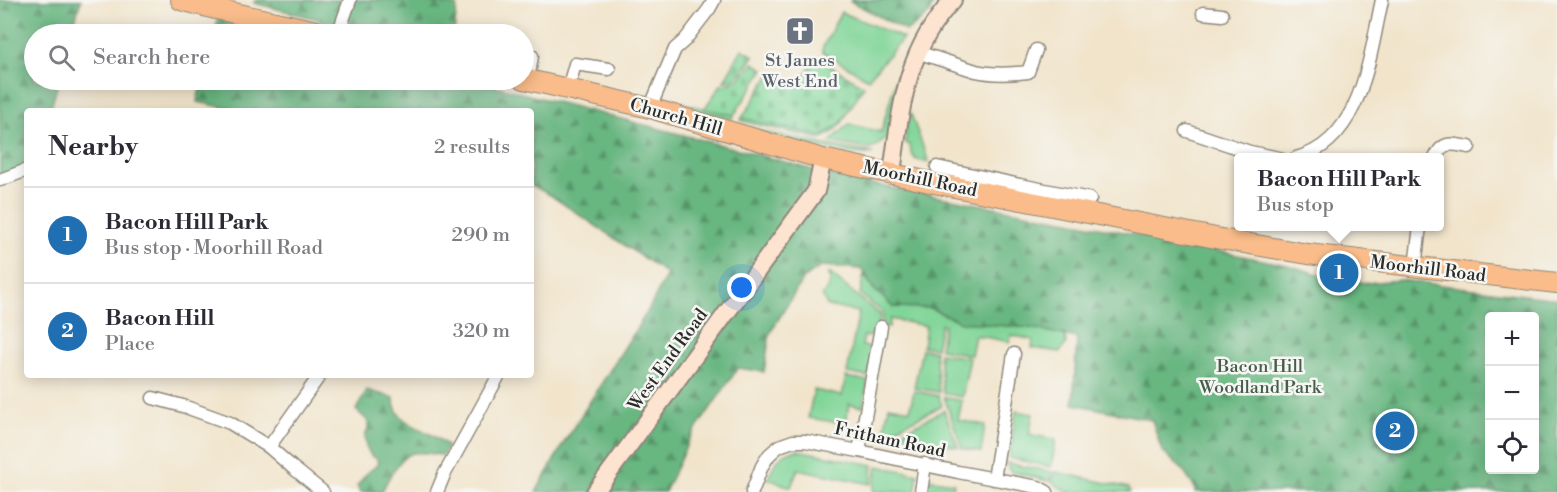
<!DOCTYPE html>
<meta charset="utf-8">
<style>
:root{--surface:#fff;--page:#f7f7f7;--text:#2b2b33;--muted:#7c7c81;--line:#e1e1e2;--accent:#1f6fb2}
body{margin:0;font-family:"Libre Bodoni",serif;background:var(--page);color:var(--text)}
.controls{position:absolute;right:18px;bottom:18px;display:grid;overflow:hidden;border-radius:6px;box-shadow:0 3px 15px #0003}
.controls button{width:54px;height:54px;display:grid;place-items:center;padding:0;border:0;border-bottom:2px solid var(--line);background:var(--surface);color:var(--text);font:30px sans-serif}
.you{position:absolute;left:742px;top:288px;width:21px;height:21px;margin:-15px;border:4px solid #fff;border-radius:50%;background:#1a73e8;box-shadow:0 0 0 9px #1a73e833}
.badge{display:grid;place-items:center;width:39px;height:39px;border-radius:50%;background:var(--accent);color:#fff;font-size:20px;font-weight:700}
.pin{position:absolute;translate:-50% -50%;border:3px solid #fff;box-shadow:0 2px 6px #0006}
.popup{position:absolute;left:1234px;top:153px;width:210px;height:78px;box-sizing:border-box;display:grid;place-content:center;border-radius:6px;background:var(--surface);filter:drop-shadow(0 2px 4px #0005);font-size:20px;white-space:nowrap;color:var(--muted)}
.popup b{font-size:22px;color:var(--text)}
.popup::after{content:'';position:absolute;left:50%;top:100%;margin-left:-12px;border:12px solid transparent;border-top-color:var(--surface)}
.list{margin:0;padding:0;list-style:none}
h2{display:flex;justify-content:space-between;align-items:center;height:78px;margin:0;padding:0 24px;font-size:26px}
h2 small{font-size:20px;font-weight:400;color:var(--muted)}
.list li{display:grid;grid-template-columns:39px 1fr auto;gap:18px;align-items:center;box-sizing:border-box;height:96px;padding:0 24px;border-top:2px solid var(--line)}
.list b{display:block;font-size:22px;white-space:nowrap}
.list p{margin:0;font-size:20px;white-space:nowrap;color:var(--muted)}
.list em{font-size:20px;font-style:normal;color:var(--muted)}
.icon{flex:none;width:33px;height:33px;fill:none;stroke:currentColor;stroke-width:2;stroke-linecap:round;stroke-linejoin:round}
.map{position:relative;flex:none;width:1557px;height:492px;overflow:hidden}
.search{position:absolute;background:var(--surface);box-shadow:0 3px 15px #0003;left:24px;top:24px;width:510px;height:66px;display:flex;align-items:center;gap:15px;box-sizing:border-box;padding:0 21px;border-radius:33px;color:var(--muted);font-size:22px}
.panel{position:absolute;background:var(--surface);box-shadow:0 3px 15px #0003;left:24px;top:108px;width:510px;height:270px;border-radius:6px}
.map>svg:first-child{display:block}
.grass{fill:#81d598;stroke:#568062;stroke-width:1.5}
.forest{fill:url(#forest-firs);stroke:#4a7056;stroke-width:1.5;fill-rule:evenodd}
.cemetery{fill:url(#cemetery-stones);stroke:#568062;stroke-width:1.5}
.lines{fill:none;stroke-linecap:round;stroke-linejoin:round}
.street-casing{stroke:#8e887b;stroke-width:15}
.secondary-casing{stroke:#8e887b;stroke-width:20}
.primary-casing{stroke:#8e887b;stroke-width:22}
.street{stroke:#fff;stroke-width:12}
.secondary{stroke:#fde4d0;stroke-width:16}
.primary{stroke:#f9bc8a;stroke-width:20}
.labels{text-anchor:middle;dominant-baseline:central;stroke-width:5;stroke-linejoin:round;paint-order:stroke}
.worship-label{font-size:18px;fill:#5b616d;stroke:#f6f6f2}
.street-label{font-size:18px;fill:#2b2b2b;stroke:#f6f6f2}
.park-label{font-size:18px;fill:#455e4c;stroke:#f6f6f2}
</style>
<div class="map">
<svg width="1557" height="492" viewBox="0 0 1557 492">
<defs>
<pattern id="forest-firs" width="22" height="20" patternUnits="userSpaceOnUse" patternTransform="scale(1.5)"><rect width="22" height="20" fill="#68b680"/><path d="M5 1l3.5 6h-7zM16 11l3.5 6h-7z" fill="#569469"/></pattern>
<pattern id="cemetery-stones" width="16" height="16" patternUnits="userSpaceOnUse" patternTransform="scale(1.5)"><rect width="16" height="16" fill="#81d598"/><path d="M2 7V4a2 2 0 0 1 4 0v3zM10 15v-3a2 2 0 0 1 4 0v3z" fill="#70b783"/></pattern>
</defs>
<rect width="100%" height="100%" fill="#f6f6f2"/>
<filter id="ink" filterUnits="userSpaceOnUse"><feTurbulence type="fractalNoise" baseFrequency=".0167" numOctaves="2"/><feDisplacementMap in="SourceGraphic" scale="12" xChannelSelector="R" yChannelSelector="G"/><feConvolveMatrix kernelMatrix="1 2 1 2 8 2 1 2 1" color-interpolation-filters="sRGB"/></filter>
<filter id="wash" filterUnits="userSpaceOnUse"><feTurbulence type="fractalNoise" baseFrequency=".008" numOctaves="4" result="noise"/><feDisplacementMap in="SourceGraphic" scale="24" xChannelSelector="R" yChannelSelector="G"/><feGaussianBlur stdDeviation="1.35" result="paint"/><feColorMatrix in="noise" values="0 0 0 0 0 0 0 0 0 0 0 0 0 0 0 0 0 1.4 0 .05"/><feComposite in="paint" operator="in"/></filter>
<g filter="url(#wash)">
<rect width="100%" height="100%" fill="#f1e4cb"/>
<path class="grass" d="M841 12 903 38 868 79 823 52 822 49Z
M899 69 902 70 887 139H884L876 147 869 149 830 142 849 124 881 132Z
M663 99 734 115 732 119 661 103Z
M908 113 911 114 929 163 915 159 911 152 910 145 905 143Z
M846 115C841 128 832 133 821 139L741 121 742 118 841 122Z
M734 125 820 144 873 153 865 154 850 153 773 139Z
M829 273 881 315 877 331 869 337 864 336 862 346 868 347 872 352 869 377 847 373 859 312 827 306 822 295C830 288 831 283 829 273Z
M864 274 873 288 893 307 930 308 961 322 1031 328 1065 335 1066 344 1060 352 1032 348 1033 340 1011 335 1009 342 975 335 971 355 940 349 944 325 941 324 936 348 923 346 926 326 890 319 889 327 882 326 884 313 860 294Z
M922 349 935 351 939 392 914 388Z
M939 353 970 358 962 397 943 393Z
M846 377 868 381 863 407 849 404 846 424 808 418 814 390 842 396Z
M914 391 939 396 942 406 888 432H884L889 406 910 410Z
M944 397 962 401 958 420 985 425 981 452 962 448Z
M944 410 958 447 898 434Z
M1016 411 1033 414 1029 434 1056 440 1051 467 1009 458Z
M797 450 873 465 871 484 798 469 791 487 768 479C773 464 780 452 797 450Z
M1006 463 1053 472 1049 481 1013 472 1010 471Z
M877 466 918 474 915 492H873Z
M1056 472 1129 488 1130 492H1067L1052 482Z
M927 479 954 483 952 492H926Z"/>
<path class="forest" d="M0 0H81L71 34H34V80H59L50 111H27V170L0 180Z
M255 0H425V2L457 6 454 34H376L254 3Z
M851 0H938L932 6 929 14 907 31 850 1Z
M219 14 300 34H214Z
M202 80H472L760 155 845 179 1074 222 1287 265 1314 273 1366 283 1400 280 1557 299V492H1195V488L1182 469 1162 451 1152 420 1073 404 1077 338 1031 328 961 322 930 308 893 307 873 288 861 269 822 266 803 279 770 333 764 372 738 368 690 438 665 492H536L565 441 649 309 667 274 550 195 531 185V111H241L197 102ZM1490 316H1534V470H1490Z
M367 390 394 398C393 427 434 429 448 447L443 455C433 455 419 450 410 454 400 457 386 482 382 492H360L357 486 367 473 376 466 378 462 376 458 371 456 366 446 365 436 368 429V423L366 419 356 410Z"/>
<path class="cemetery" d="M742 49 754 56C746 67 739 81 724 81Z
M814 60 822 61 864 86 841 123 822 136 742 118 771 73 797 87Z
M753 63 764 69 734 115 704 109 721 85C737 83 744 76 753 63Z"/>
</g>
<g filter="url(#ink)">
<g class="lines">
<g class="street-casing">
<path id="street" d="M1203 13 1222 15
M338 34 350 0
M917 52 976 71C993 75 1011 74 1028 72L1036 50
M524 53 532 56 528 80
M568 89 575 64 609 69
M650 108 675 49 685 40 709 9 714 0
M1187 131 1250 152 1279 158
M1296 158C1362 142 1370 54 1382 0
M1435 158C1443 140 1452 144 1469 147
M937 167 1020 185 1017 199
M0 180 27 170
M1020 185 1090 199
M1415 267 1420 226
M153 398 183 406 230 423 269 447 292 467 323 492
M269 447 320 375
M859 451 881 327
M994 479 1014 354
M437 492 444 475 499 375
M752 492 762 466 769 455 779 446 793 441H805L859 451 958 472 1038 487 1047 492
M921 492 925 464"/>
</g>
<g class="secondary-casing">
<path id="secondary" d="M892 173C901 108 905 51 953 0
M595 492 802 210 816 191 823 159"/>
</g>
<g class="primary-casing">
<path id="primary" d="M181 0 216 9 330 34
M524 79 650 108 823 159 939 184 1221 239 1308 254 1557 283"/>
</g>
<use href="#street" class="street"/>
<use href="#secondary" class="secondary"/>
<use href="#primary" class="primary"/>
</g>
</g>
<defs>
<g id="church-square" transform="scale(1.5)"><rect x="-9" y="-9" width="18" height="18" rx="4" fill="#6b7280" stroke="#f6f6f2"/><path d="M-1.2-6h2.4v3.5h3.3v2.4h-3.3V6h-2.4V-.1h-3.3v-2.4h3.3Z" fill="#fff"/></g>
</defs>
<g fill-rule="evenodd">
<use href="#church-square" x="800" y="31"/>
</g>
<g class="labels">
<g class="worship-label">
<text x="800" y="60">St James<tspan x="800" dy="21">West End</tspan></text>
</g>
<g class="street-label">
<text transform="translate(676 117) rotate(16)">Church Hill</text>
<text transform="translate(920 179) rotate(12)">Moorhill Road</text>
<text transform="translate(1428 269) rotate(7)">Moorhill Road</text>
<text transform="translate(668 360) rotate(-54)">West End Road</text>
<text transform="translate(890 440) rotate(12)">Fritham Road</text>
</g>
<g class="park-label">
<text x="1260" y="366">Bacon Hill<tspan x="1260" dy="21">Woodland Park</tspan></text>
</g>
</g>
</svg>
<div class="controls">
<button>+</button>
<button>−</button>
<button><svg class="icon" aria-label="locate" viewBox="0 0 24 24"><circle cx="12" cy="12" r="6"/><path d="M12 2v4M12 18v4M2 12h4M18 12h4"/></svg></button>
</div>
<div class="you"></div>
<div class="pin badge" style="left:1339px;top:273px">1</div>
<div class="popup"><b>Bacon Hill Park</b>Bus stop</div>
<div class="pin badge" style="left:1395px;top:431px">2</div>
<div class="search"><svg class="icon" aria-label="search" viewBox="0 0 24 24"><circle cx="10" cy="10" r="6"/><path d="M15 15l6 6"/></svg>Search here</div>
<section class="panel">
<h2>Nearby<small>2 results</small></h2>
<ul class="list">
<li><span class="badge">1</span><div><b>Bacon Hill Park</b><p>Bus stop · Moorhill Road</p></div><em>290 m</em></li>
<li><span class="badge">2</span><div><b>Bacon Hill</b><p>Place</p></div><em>320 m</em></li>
</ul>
</section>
</div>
